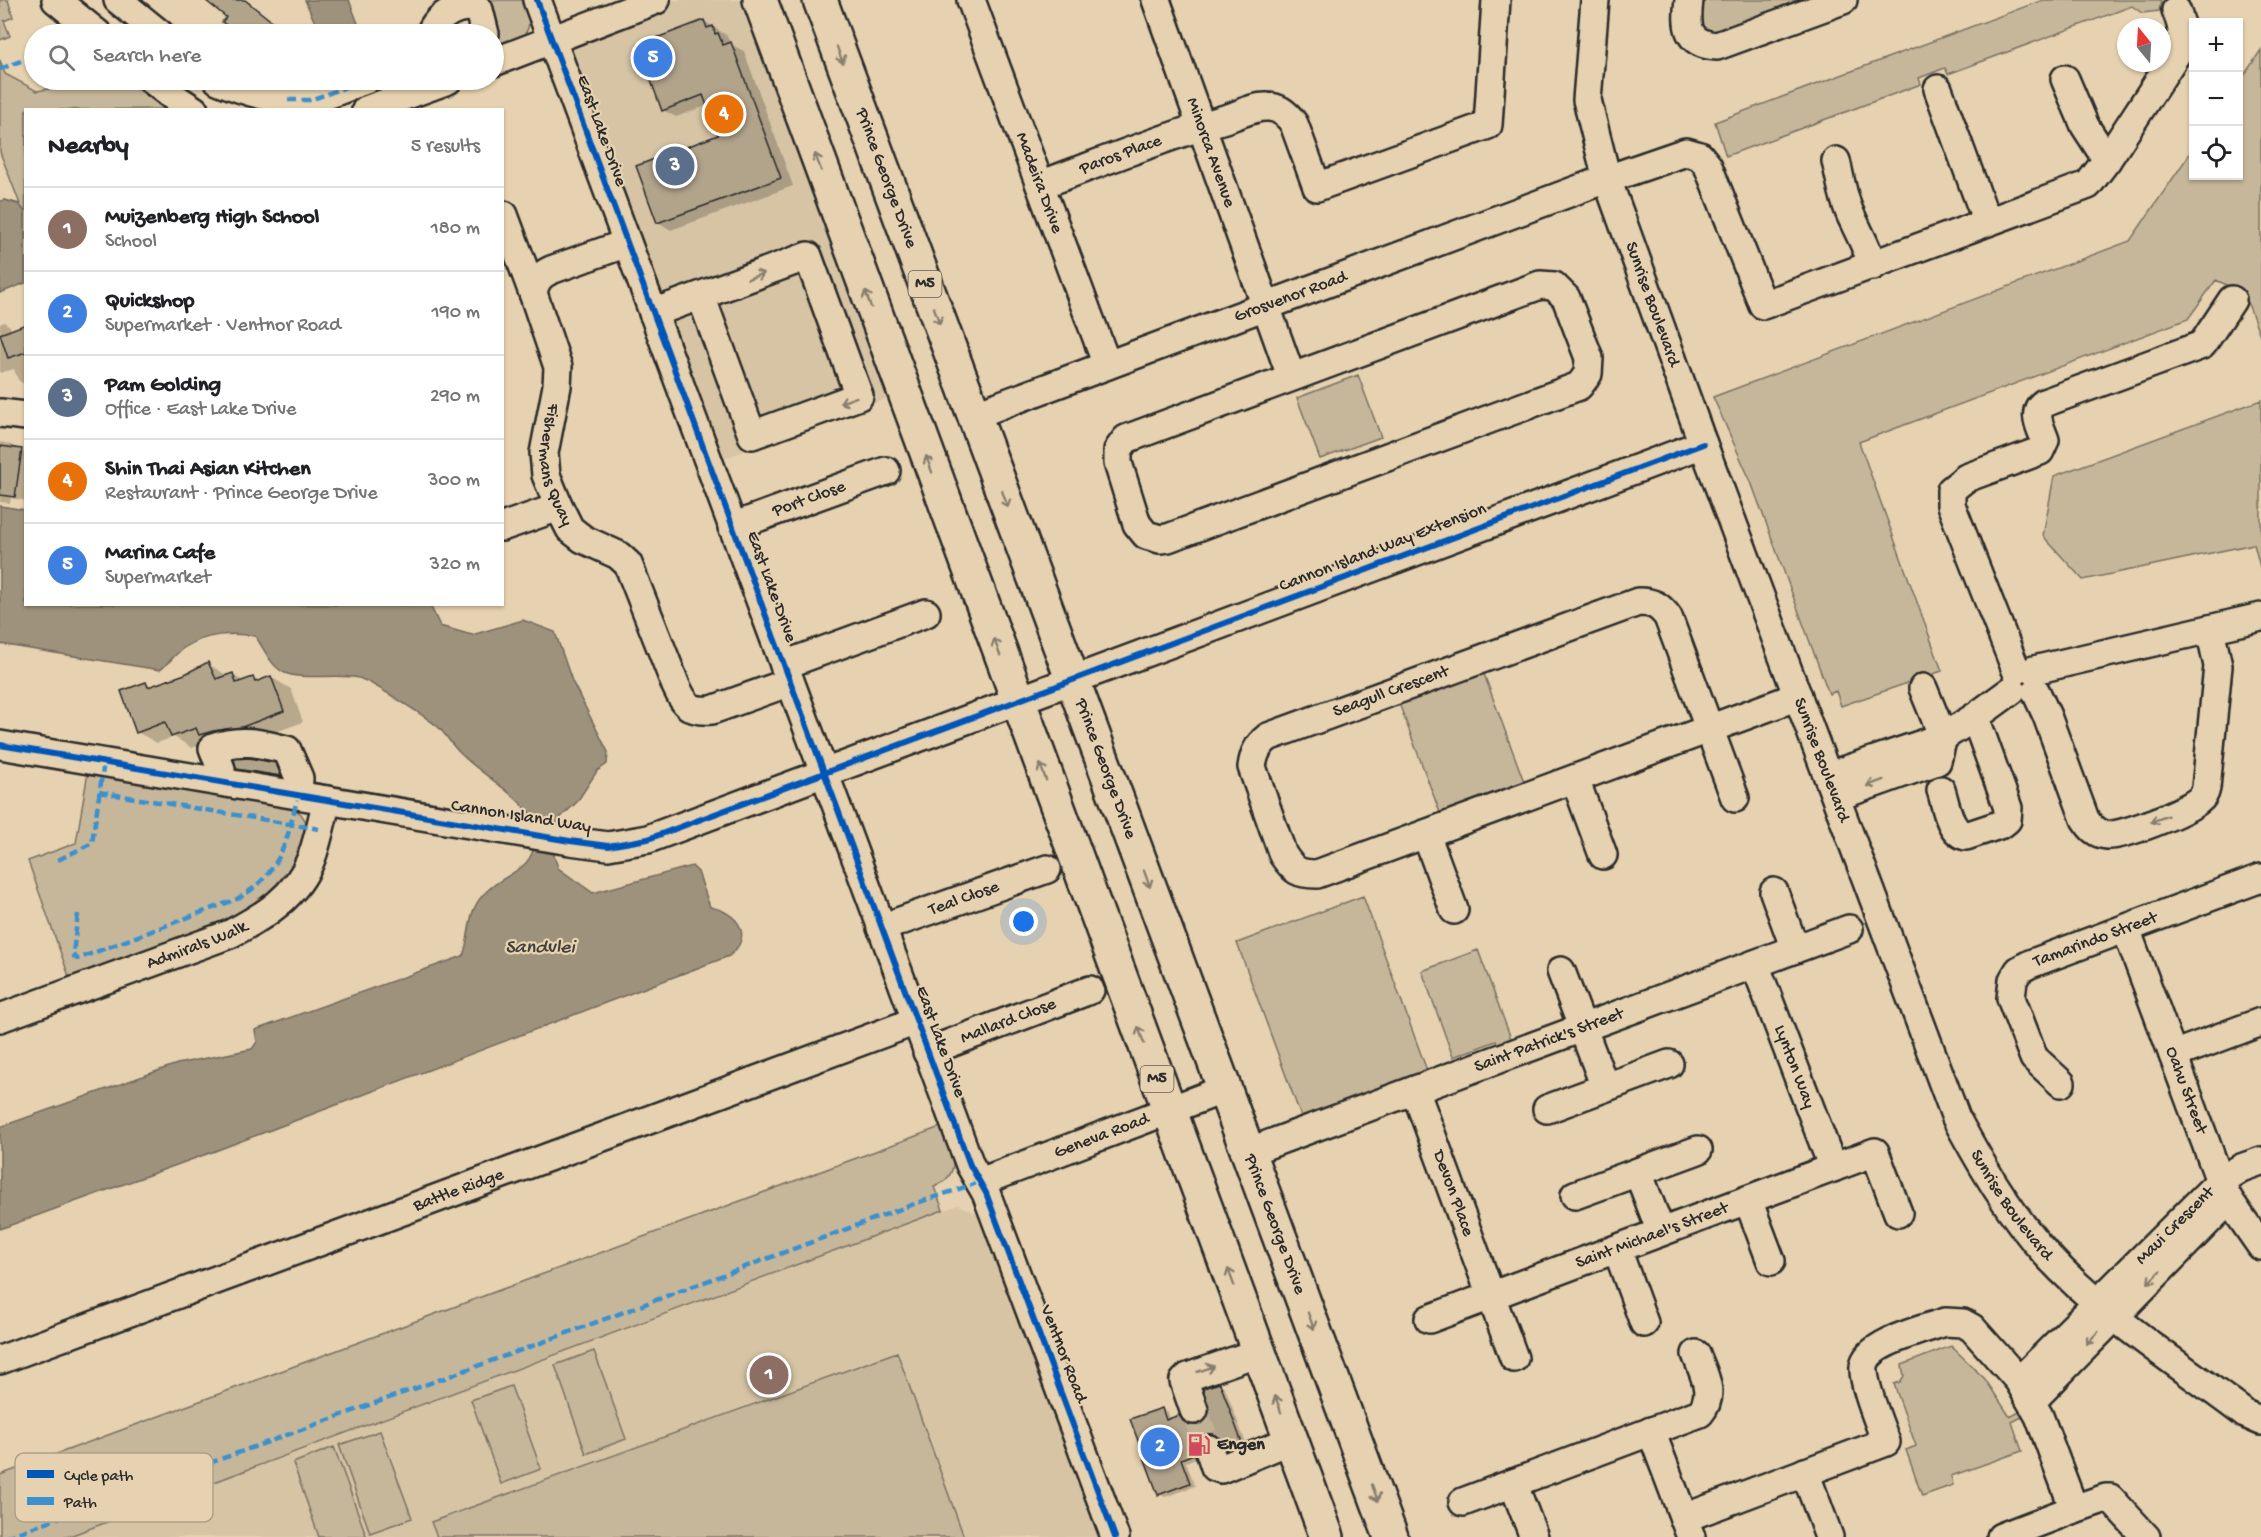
<!DOCTYPE html>
<meta charset="utf-8">
<style>
:root{--surface:#fff;--page:#f6f6f6;--text:#202124;--muted:#757577;--line:#e0e0e0;--accent:#0f766e}
body{margin:0;font-family:"Gochi Hand",sans-serif;background:var(--page);color:var(--text)}
.controls{position:absolute;right:18px;top:18px;display:grid;overflow:hidden;border-radius:0px;box-shadow:0 2px 4px #0004}
.controls button{width:54px;height:54px;display:grid;place-items:center;padding:0;border:0;border-bottom:2px solid var(--line);background:var(--surface);color:var(--text);font:30px sans-serif}
.compass{position:absolute;left:2117px;top:18px;width:54px;height:54px;border-radius:50%;background:var(--surface);box-shadow:0 2px 4px #0004;rotate:342deg}
.you{position:absolute;left:1024px;top:922px;width:21px;height:21px;margin:-15px;border:4px solid #fff;border-radius:50%;background:#1a73e8;box-shadow:0 0 0 9px #1a73e833}
.badge{display:grid;place-items:center;width:39px;height:39px;border-radius:50%;background:var(--accent);color:#fff;font-size:20px;font-weight:700}
.pin{position:absolute;translate:-50% -50%;border:3px solid #fff;box-shadow:0 2px 6px #0006}
.list{margin:0;padding:0;list-style:none}
h2{display:flex;justify-content:space-between;align-items:center;height:78px;margin:0;padding:0 24px;font-size:26px}
h2 small{font-size:20px;font-weight:400;color:var(--muted)}
.list li{display:grid;grid-template-columns:39px 1fr auto;gap:18px;align-items:center;box-sizing:border-box;height:84px;padding:0 24px;border-top:2px solid var(--line)}
.list b{display:block;font-size:22px;white-space:nowrap}
.list p{margin:0;font-size:20px;white-space:nowrap;color:var(--muted)}
.list em{font-size:20px;font-style:normal;color:var(--muted)}
.icon{flex:none;width:33px;height:33px;fill:none;stroke:currentColor;stroke-width:2;stroke-linecap:round;stroke-linejoin:round}
.map{position:relative;flex:none;width:2261px;height:1537px;overflow:hidden}
.search{position:absolute;background:var(--surface);box-shadow:0 2px 4px #0004;left:24px;top:24px;width:480px;height:66px;display:flex;align-items:center;gap:15px;box-sizing:border-box;padding:0 21px;border-radius:33px;color:var(--muted);font-size:22px}
.panel{position:absolute;background:var(--surface);box-shadow:0 2px 4px #0004;left:24px;top:108px;width:480px;height:498px;border-radius:0px}
.map>svg:first-child{display:block}
.built{fill:#d6c4a5}
.green{fill:#c7b79a;stroke:#797162;stroke-width:1.5}
.water{fill:#9f927d;stroke:#71695c;stroke-width:1.5}
.shadow{fill:#0003}
.building{fill:#b2a48b;stroke:#2b2b2b;stroke-width:1.5}
.lines{fill:none;stroke-linecap:round;stroke-linejoin:round}
.minor-tunnel{stroke:#c1b195;stroke-width:27;stroke-dasharray:27 14;stroke-linecap:butt}
.minor-casing{stroke:#2b2b2b;stroke-width:32}
.major-casing{stroke:#2b2b2b;stroke-width:38}
.minor{stroke:#e6d2b0;stroke-width:27}
.major{stroke:#e6d2b0;stroke-width:33}
.quiet{stroke:#3b90cd;stroke-width:4.5;stroke-dasharray:9 4.5;stroke-linecap:butt}
.cycleway-casing{stroke:#e6d2b0;stroke-width:10}
.cycleway{stroke:#0057b8;stroke-width:6}
.oneway{stroke:#887e6e}
.labels{text-anchor:middle;dominant-baseline:central;stroke-width:4.5;stroke-linejoin:round;paint-order:stroke}
.shield{fill:#e6d2b0;stroke:#635d53;stroke-width:1.5}
.shield-label{font-size:16px;font-weight:bold;fill:#2b2b2b}
.street-label{font-size:18px;fill:#2b2b2b;stroke:#e6d2b0}
.poi-label{font-size:18px;font-weight:bold;fill:#2b2b2b;stroke:#e6d2b0;text-anchor:start}
.water-label{font-size:20px;font-style:italic;fill:#42403b;stroke:#e6d2b0}
.key{fill:#e6d2b0;stroke:#aea088;stroke-width:1.5}
.key-label{font-size:16px;fill:#2b2b2b}
</style>
<div class="map">
<svg width="2261" height="1537" viewBox="0 0 2261 1537">
<rect width="100%" height="100%" fill="#e6d2b0"/>
<filter id="ink" filterUnits="userSpaceOnUse"><feTurbulence type="fractalNoise" baseFrequency=".0167" numOctaves="2"/><feDisplacementMap in="SourceGraphic" scale="12" xChannelSelector="R" yChannelSelector="G"/><feConvolveMatrix kernelMatrix="1 2 1 2 8 2 1 2 1" color-interpolation-filters="sRGB"/></filter>
<g filter="url(#ink)">
<path class="built" d="M656 0H760L903 393 709 464 551 40Z
M958 1205 978 1214 1098 1537H67Z"/>
<path class="green" d="M0 0H8L13 17 4 21 10 36 0 40Z
M481 0H524C535 33 528 36 497 47Z
M1696 0H1821L1724 36 1705 33 1695 12Z
M2043 0H2161L2159 11 2142 13 2132 6 1948 74 1945 68 1919 78 1921 84 1726 156 1715 122Z
M2261 50V338L2244 293 2216 280 2188 319 1859 442 1942 671 1841 706 1836 691 1829 694 1751 482 1713 397 2130 241 2193 149 2194 176H2238L2239 83Z
M0 60 5 74 37 91 48 89 56 80H124L167 109 26 110 25 283 0 293V201L5 200 20 204 0 152Z
M1358 375 1381 437 1320 459 1297 398Z
M2261 400V571L2254 544 2083 580 2043 536 2054 476Z
M1481 666 1526 787 1442 818 1397 698Z
M88 772 291 807 301 814 305 820 307 829 305 842 285 881 249 913 71 982 28 861 76 843Z
M1363 896 1429 1076 1303 1122 1237 943Z
M1478 950 1513 1044 1499 1048 1496 1041 1453 1057 1422 971Z
M943 1126C951 1149 965 1174 934 1187L943 1210 67 1537H0V1475Z
M1951 1346 1985 1379 2010 1417 2025 1409 2028 1414 2012 1422 2022 1451 1951 1476 1953 1485 1922 1496 1906 1450 1916 1446 1894 1384 1900 1382 1904 1376 1902 1365Z
M594 1351 626 1439 586 1454 555 1365Z
M897 1352 964 1537H437L431 1522Z
M511 1386 541 1469 501 1484 471 1400Z
M380 1431 412 1518 370 1533 339 1445Z
M334 1447 366 1535 361 1537H319L293 1463Z"/>
<path class="water" d="M305 0H349L362 34H320Z
M5 200 20 205 25 212V283L0 293V201Z
M0 506 25 510 26 604 430 605 440 626 472 635 523 620 555 632 572 681 608 752 607 764 597 771 577 802 561 817 555 831 553 852 558 868 593 893 692 866 698 872 710 907C737 912 755 935 729 956L215 1151 0 1229V1127L177 1064 252 1049 257 1042 255 1030 463 956C472 932 465 910 488 890 508 871 532 872 535 840 537 830 534 817 527 810 508 788 481 774 461 754 452 746 446 734 437 726 426 717 372 682 359 678 340 673 298 681 283 672 270 665 264 648 255 636 232 632 205 634 185 647 175 654 169 663 160 670L0 644Z"/>
<path class="shadow" d="M208 0H245L274 23 276 21 295 34H242L228 17Z
M704 21 726 35 732 45 744 51 793 186 671 230 658 222 720 136 708 105 676 117 663 110Z
M4 322 10 326 11 331 26 326V383L24 384 18 380 14 369 0 373V324Z
M0 442 9 444 15 447V450L26 453V501L11 498 10 503 0 502Z
M208 664 228 676 233 675 244 682 252 679 259 682 271 677 291 689 303 722 262 737 211 741 192 748 174 737 157 743 137 732 146 683 152 687 185 675Z
M1220 1384 1225 1388 1247 1446 1233 1452 1227 1449 1220 1436H1211L1199 1457 1186 1462 1195 1486 1165 1497 1159 1494 1162 1409 1168 1412 1170 1420 1179 1417 1185 1420 1189 1426H1200L1207 1421Z"/>
<path class="building" d="M205 0H245L288 34H239L222 22 226 17Z
M704 20 707 28 713 26 715 34 718 33 723 45 731 42 781 178 657 223 636 166 718 135 703 95 662 111 638 45Z
M26 324V352L8 358 0 334Z
M0 446 22 449 15 497 0 495Z
M208 662 216 679 233 673 236 683 253 677 255 682 271 676 284 711 242 727 213 731 199 735 196 728 171 737 165 722 136 733 121 691 146 682 148 687 185 674Z
M249 758 276 763 281 776 236 769 234 759Z
M1220 1383 1242 1443 1226 1450 1219 1437 1212 1434H1203L1197 1439 1194 1445V1454L1181 1459 1190 1483 1158 1495 1130 1419 1162 1408 1166 1420 1179 1415 1183 1421 1190 1425H1200L1206 1420 1209 1412 1203 1388Z"/>
<g class="lines">
<path class="minor-tunnel" d="M1194 1410 1209 1449"/>
<g class="minor-casing">
<g id="minor">
<path d="M56 0 98 34"/>
<path d="M118 0 160 34"/>
<path d="M537 0 954 1122 970 1165 986 1193 1115 1537"/>
<path id="s1" d="M971 0 1107 365"/>
<path id="s2" d="M1156 0 1291 376"/>
<path id="s3" d="M1595 0 1587 100 1607 179 1703 444 1956 1118C1982 1166 2009 1213 2046 1254 2104 1317 2178 1363 2245 1414L2261 1421"/>
<path d="M1689 0C1686 26 1686 44 1717 46L1843 0"/>
<path d="M430 34C437 16 460 1 479 10L485 34"/>
<path d="M494 62 656 0"/>
<path d="M2065 79 2085 126 2107 160"/>
<path d="M152 80 171 95 194 110"/>
<path d="M218 80C241 90 283 103 309 100 327 97 348 86 366 80"/>
<path d="M1938 89 1987 222"/>
<path d="M366 110 448 80"/>
<path d="M1836 161C1841 182 1844 203 1854 222 1861 237 1868 250 1873 266"/>
<path id="s4" d="M1040 185C1102 162 1164 137 1228 118 1241 114 1254 106 1268 107 1279 107 1288 115 1294 124L1317 187 1488 125 1496 0"/>
<path d="M504 215 533 293"/>
<path id="s5" d="M627 243 551 270C540 275 535 281 533 293L558 367 557 386 544 453 546 475 559 507 570 529 583 539 618 555 628 564 676 686C685 705 689 712 712 710L790 682"/>
<path d="M1540 285 1554 286 1566 298 1589 358 1588 374 1579 386 1168 538 1160 539 1146 535 1137 524 1118 463V450L1126 439Z"/>
<path d="M653 313 808 256 859 396 752 435 701 296"/>
<path d="M0 413 26 416"/>
<path id="s6" d="M974 415 1590 185 1686 152 1700 156 1708 166 1763 305 2088 185 2107 160 2177 53C2185 34 2183 28 2176 10"/>
<path d="M502 527 559 507"/>
<path id="s7" d="M732 527 886 471"/>
<path d="M784 665 926 613"/>
<path d="M2016 670 1951 505V490L1966 478 2040 451 2045 440C2041 428 2031 412 2044 403L2202 345 2232 300"/>
<path d="M2034 670 2261 617"/>
<path d="M2036 692 2047 716 2085 819C2091 828 2096 834 2107 835 2122 837 2187 811 2199 800 2203 797 2205 793 2206 788L2218 666 2210 629"/>
<path d="M0 745 570 841 608 846 648 839 1703 444"/>
<path d="M1828 776 1943 737 1975 717 2012 690"/>
<path d="M1575 779 1603 855"/>
<path d="M218 781 221 769 213 748C240 738 260 743 287 750L299 778 298 795"/>
<path d="M1941 790C1946 805 1949 832 1966 836L2002 824 2007 820 2008 808 1975 717"/>
<path d="M1836 797 1937 761 1943 737 1923 688"/>
<path d="M1735 798 1668 617C1659 605 1653 602 1638 602L1268 737C1258 745 1254 753 1252 767L1283 855C1294 871 1298 874 1317 874 1478 815 1638 755 1798 696"/>
<path d="M1426 834 1454 910"/>
<path d="M1774 892 1795 949"/>
<path id="s8" d="M881 928 1047 869"/>
<path id="s9" d="M2126 929 2220 1181 2229 1200 2261 1246"/>
<path id="s10" d="M1755 964 1833 1168"/>
<path d="M1561 971 1605 1087"/>
<path id="s11" d="M0 1018 230 934C263 917 297 896 311 859 318 841 322 819 327 800"/>
<path id="s12" d="M927 1052 1090 990"/>
<path d="M2173 1055 2261 1022"/>
<path id="s13" d="M2061 1083 2034 1058 2011 998 2013 980 2019 970 2030 964 2261 878"/>
<path id="s14" d="M1415 1090 1514 1358"/>
<path d="M1547 1109 1669 1064"/>
<path id="s15" d="M1248 1152 1849 929"/>
<path d="M1638 1172 1661 1232"/>
<path id="s16" d="M980 1182 1225 1089"/>
<path d="M1575 1195 1698 1150"/>
<path d="M1748 1200 1771 1261"/>
<path d="M1617 1249 1644 1323"/>
<path id="s17" d="M1429 1319 1875 1152 1898 1213"/>
<path id="s18" d="M0 1360 916 1021"/>
<path id="s19" d="M2019 1381 2220 1181 2241 1168 2261 1161"/>
<path d="M2032 1401 2229 1200"/>
<path d="M1194 1410 1184 1381 1188 1377 1259 1352"/>
<path d="M1651 1431 1691 1537"/>
<path d="M1209 1449 1215 1467 1221 1469 1291 1440"/>
<path d="M1805 1472 1829 1537"/>
<path d="M1513 1483 1534 1537"/>
<path d="M1463 1502 1700 1413C1716 1394 1704 1375 1696 1354"/>
<path d="M2074 1509 2106 1498H2110L2146 1537"/>
<path d="M1684 1518 1886 1442C1880 1425 1862 1383 1864 1366 1866 1343 1925 1329 1945 1322L1963 1323 1972 1328 2019 1381 2039 1416 2074 1509 2001 1537"/>
</g>
</g>
<g class="major-casing">
<g id="major">
<path d="M760 0 1327 1537"/>
<path id="s20" d="M820 0 1391 1537"/>
</g>
</g>
<use href="#minor" class="minor"/>
<use href="#major" class="major"/>
<path class="quiet" d="M59 34 65 28
M0 69 34 56
M288 100H310L366 80
M99 792 319 829
M58 860 92 843 104 762
M78 914 73 953 74 957 77 959 237 899C281 874 287 841 298 795
M6 1537 535 1345 914 1204 980 1182"/>
<g class="cycleway-casing">
<path id="cycleway" d="M537 0 954 1122 970 1165 986 1193 1115 1537
M0 745 570 841 608 846 648 839 1703 444"/>
</g>
<use href="#cycleway" class="cycleway"/>
</g>
<defs><path id="oneway-shaft" d="M-6 0H5M1.5-3L5.5 0L1.5 3" fill="none" stroke-width="1.6" stroke-linecap="round" stroke-linejoin="round" transform="scale(1.5)"/></defs>
<g class="oneway">
<use href="#oneway-shaft" transform="translate(840 55) rotate(70)"/>
<use href="#oneway-shaft" transform="translate(818 162) rotate(-110)"/>
<use href="#oneway-shaft" transform="translate(756 276) rotate(-20)"/>
<use href="#oneway-shaft" transform="translate(868 299) rotate(-110)"/>
<use href="#oneway-shaft" transform="translate(937 316) rotate(70)"/>
<use href="#oneway-shaft" transform="translate(848 400) rotate(160)"/>
<use href="#oneway-shaft" transform="translate(929 464) rotate(-110)"/>
<use href="#oneway-shaft" transform="translate(1005 499) rotate(70)"/>
<use href="#oneway-shaft" transform="translate(997 647) rotate(-110)"/>
<use href="#oneway-shaft" transform="translate(1043 772) rotate(-110)"/>
<use href="#oneway-shaft" transform="translate(1875 783) rotate(160)"/>
<use href="#oneway-shaft" transform="translate(2159 819) rotate(159)"/>
<use href="#oneway-shaft" transform="translate(1147 879) rotate(70)"/>
<use href="#oneway-shaft" transform="translate(1141 1035) rotate(-110)"/>
<use href="#oneway-shaft" transform="translate(1231 1277) rotate(-110)"/>
<use href="#oneway-shaft" transform="translate(2154 1277) rotate(135)"/>
<use href="#oneway-shaft" transform="translate(1311 1321) rotate(70)"/>
<use href="#oneway-shaft" transform="translate(2092 1338) rotate(135)"/>
<use href="#oneway-shaft" transform="translate(1206 1369) rotate(-18)"/>
<use href="#oneway-shaft" transform="translate(1278 1404) rotate(-110)"/>
<use href="#oneway-shaft" transform="translate(1375 1493) rotate(70)"/>
</g>
</g>
<defs>
<g id="fuel-bare" transform="scale(1.8)"><path d="M-5.5-6h7V0h2V4h1.3V-2.5L3-4.5l.8-.8L6-3V5H2.5V1h-1V6h-7ZM-4.2-4.7v3.2H.2V-4.7Z" fill="#d1495b" stroke="#e6d2b0" stroke-width="2.5" paint-order="stroke"/></g>
</defs>
<g fill-rule="evenodd">
<use href="#fuel-bare" x="1199" y="1445"/>
</g>
<g class="labels">
<g class="shield">
<rect x="908.5" y="271" width="33" height="26" rx="4.5"/>
<rect x="1140.5" y="1066" width="33" height="26" rx="4.5"/>
</g>
<g class="shield-label">
<text x="925" y="284">M5</text>
<text x="1157" y="1079">M5</text>
</g>
<g class="street-label">
<text transform="translate(601 131) rotate(70)">East Lake Drive</text>
<text stroke="none"><textPath href="#s2" startOffset="162">Minorca Avenue</textPath></text>
<text stroke="none"><textPath href="#s4" startOffset="86">Paros Place</textPath></text>
<text stroke="none"><textPath href="#s20" startOffset="190">Prince George Drive</textPath></text>
<text stroke="none"><textPath href="#s1" startOffset="195">Madeira Drive</textPath></text>
<text stroke="none"><textPath href="#s6" startOffset="338">Grosvenor Road</textPath></text>
<text stroke="none"><textPath href="#s3" startOffset="315">Sunrise Boulevard</textPath></text>
<text stroke="none"><textPath href="#s5" startOffset="290">Fishermans Quay</textPath></text>
<text stroke="none"><textPath href="#s7" startOffset="82">Port Close</textPath></text>
<text transform="translate(1383 548) rotate(-21)">Cannon Island Way Extension</text>
<text transform="translate(771 587) rotate(70)">East Lake Drive</text>
<text transform="translate(1391 692) rotate(-20)">Seagull Crescent</text>
<text stroke="none"><textPath href="#s3" startOffset="801">Sunrise Boulevard</textPath></text>
<text stroke="none"><textPath href="#s20" startOffset="820">Prince George Drive</textPath></text>
<text transform="translate(521 817) rotate(9)">Cannon Island Way</text>
<text stroke="none"><textPath href="#s8" startOffset="88">Teal Close</textPath></text>
<text stroke="none"><textPath href="#s13" startOffset="213">Tamarindo Street</textPath></text>
<text stroke="none"><textPath href="#s11" startOffset="210">Admirals Walk</textPath></text>
<text stroke="none"><textPath href="#s12" startOffset="87">Mallard Close</textPath></text>
<text stroke="none"><textPath href="#s15" startOffset="321">Saint Patrick's Street</textPath></text>
<text transform="translate(940 1042) rotate(70)">East Lake Drive</text>
<text stroke="none"><textPath href="#s10" startOffset="110">Lynton Way</textPath></text>
<text stroke="none"><textPath href="#s9" startOffset="172">Oahu Street</textPath></text>
<text stroke="none"><textPath href="#s16" startOffset="130">Geneva Road</textPath></text>
<text stroke="none"><textPath href="#s18" startOffset="489">Battle Ridge</textPath></text>
<text stroke="none"><textPath href="#s14" startOffset="110">Devon Place</textPath></text>
<text stroke="none"><textPath href="#s3" startOffset="1287">Sunrise Boulevard</textPath></text>
<text stroke="none"><textPath href="#s20" startOffset="1306">Prince George Drive</textPath></text>
<text stroke="none"><textPath href="#s19" startOffset="220">Maui Crescent</textPath></text>
<text stroke="none"><textPath href="#s17" startOffset="238">Saint Michael's Street</textPath></text>
<text transform="translate(1063 1354) rotate(69)">Ventnor Road</text>
</g>
<g class="poi-label">
<text x="1217" y="1445">Engen</text>
</g>
<g class="water-label">
<text x="540" y="948">Sandvlei</text>
</g>
</g>
<rect x="15" y="1453" width="198" height="69" rx="9" class="key"/>
<rect x="27" y="1470" width="27" height="8" fill="#0057b8"/>
<rect x="27" y="1497" width="27" height="8" fill="#3b90cd"/>
<g class="key-label">
<text x="64" y="1480">Cycle path</text>
<text x="64" y="1507">Path</text>
</g>
</svg>
<div class="controls">
<button>+</button>
<button>−</button>
<button><svg class="icon" aria-label="locate" viewBox="0 0 24 24"><circle cx="12" cy="12" r="6"/><path d="M12 2v4M12 18v4M2 12h4M18 12h4"/></svg></button>
</div>
<svg class="compass" viewBox="-18 -18 36 36"><path d="M0-13l5 13h-10z" fill="#e53935"/><path d="M0 13l5-13h-10z" fill="#757577"/></svg>
<div class="you"></div>
<div class="pin badge" style="left:769px;top:1375px;background:#8d6e63">1</div>
<div class="pin badge" style="left:1160px;top:1447px;background:#3f7fe0">2</div>
<div class="pin badge" style="left:675px;top:166px;background:#5c6f8a">3</div>
<div class="pin badge" style="left:724px;top:114px;background:#e8710a">4</div>
<div class="pin badge" style="left:653px;top:58px;background:#3f7fe0">5</div>
<div class="search"><svg class="icon" aria-label="search" viewBox="0 0 24 24"><circle cx="10" cy="10" r="6"/><path d="M15 15l6 6"/></svg>Search here</div>
<section class="panel">
<h2>Nearby<small>5 results</small></h2>
<ul class="list">
<li><span class="badge" style="background:#8d6e63">1</span><div><b>Muizenberg High School</b><p>School</p></div><em>180 m</em></li>
<li><span class="badge" style="background:#3f7fe0">2</span><div><b>Quickshop</b><p>Supermarket · Ventnor Road</p></div><em>190 m</em></li>
<li><span class="badge" style="background:#5c6f8a">3</span><div><b>Pam Golding</b><p>Office · East Lake Drive</p></div><em>290 m</em></li>
<li><span class="badge" style="background:#e8710a">4</span><div><b>Shin Thai Asian Kitchen</b><p>Restaurant · Prince George Drive</p></div><em>300 m</em></li>
<li><span class="badge" style="background:#3f7fe0">5</span><div><b>Marina Cafe</b><p>Supermarket</p></div><em>320 m</em></li>
</ul>
</section>
</div>
